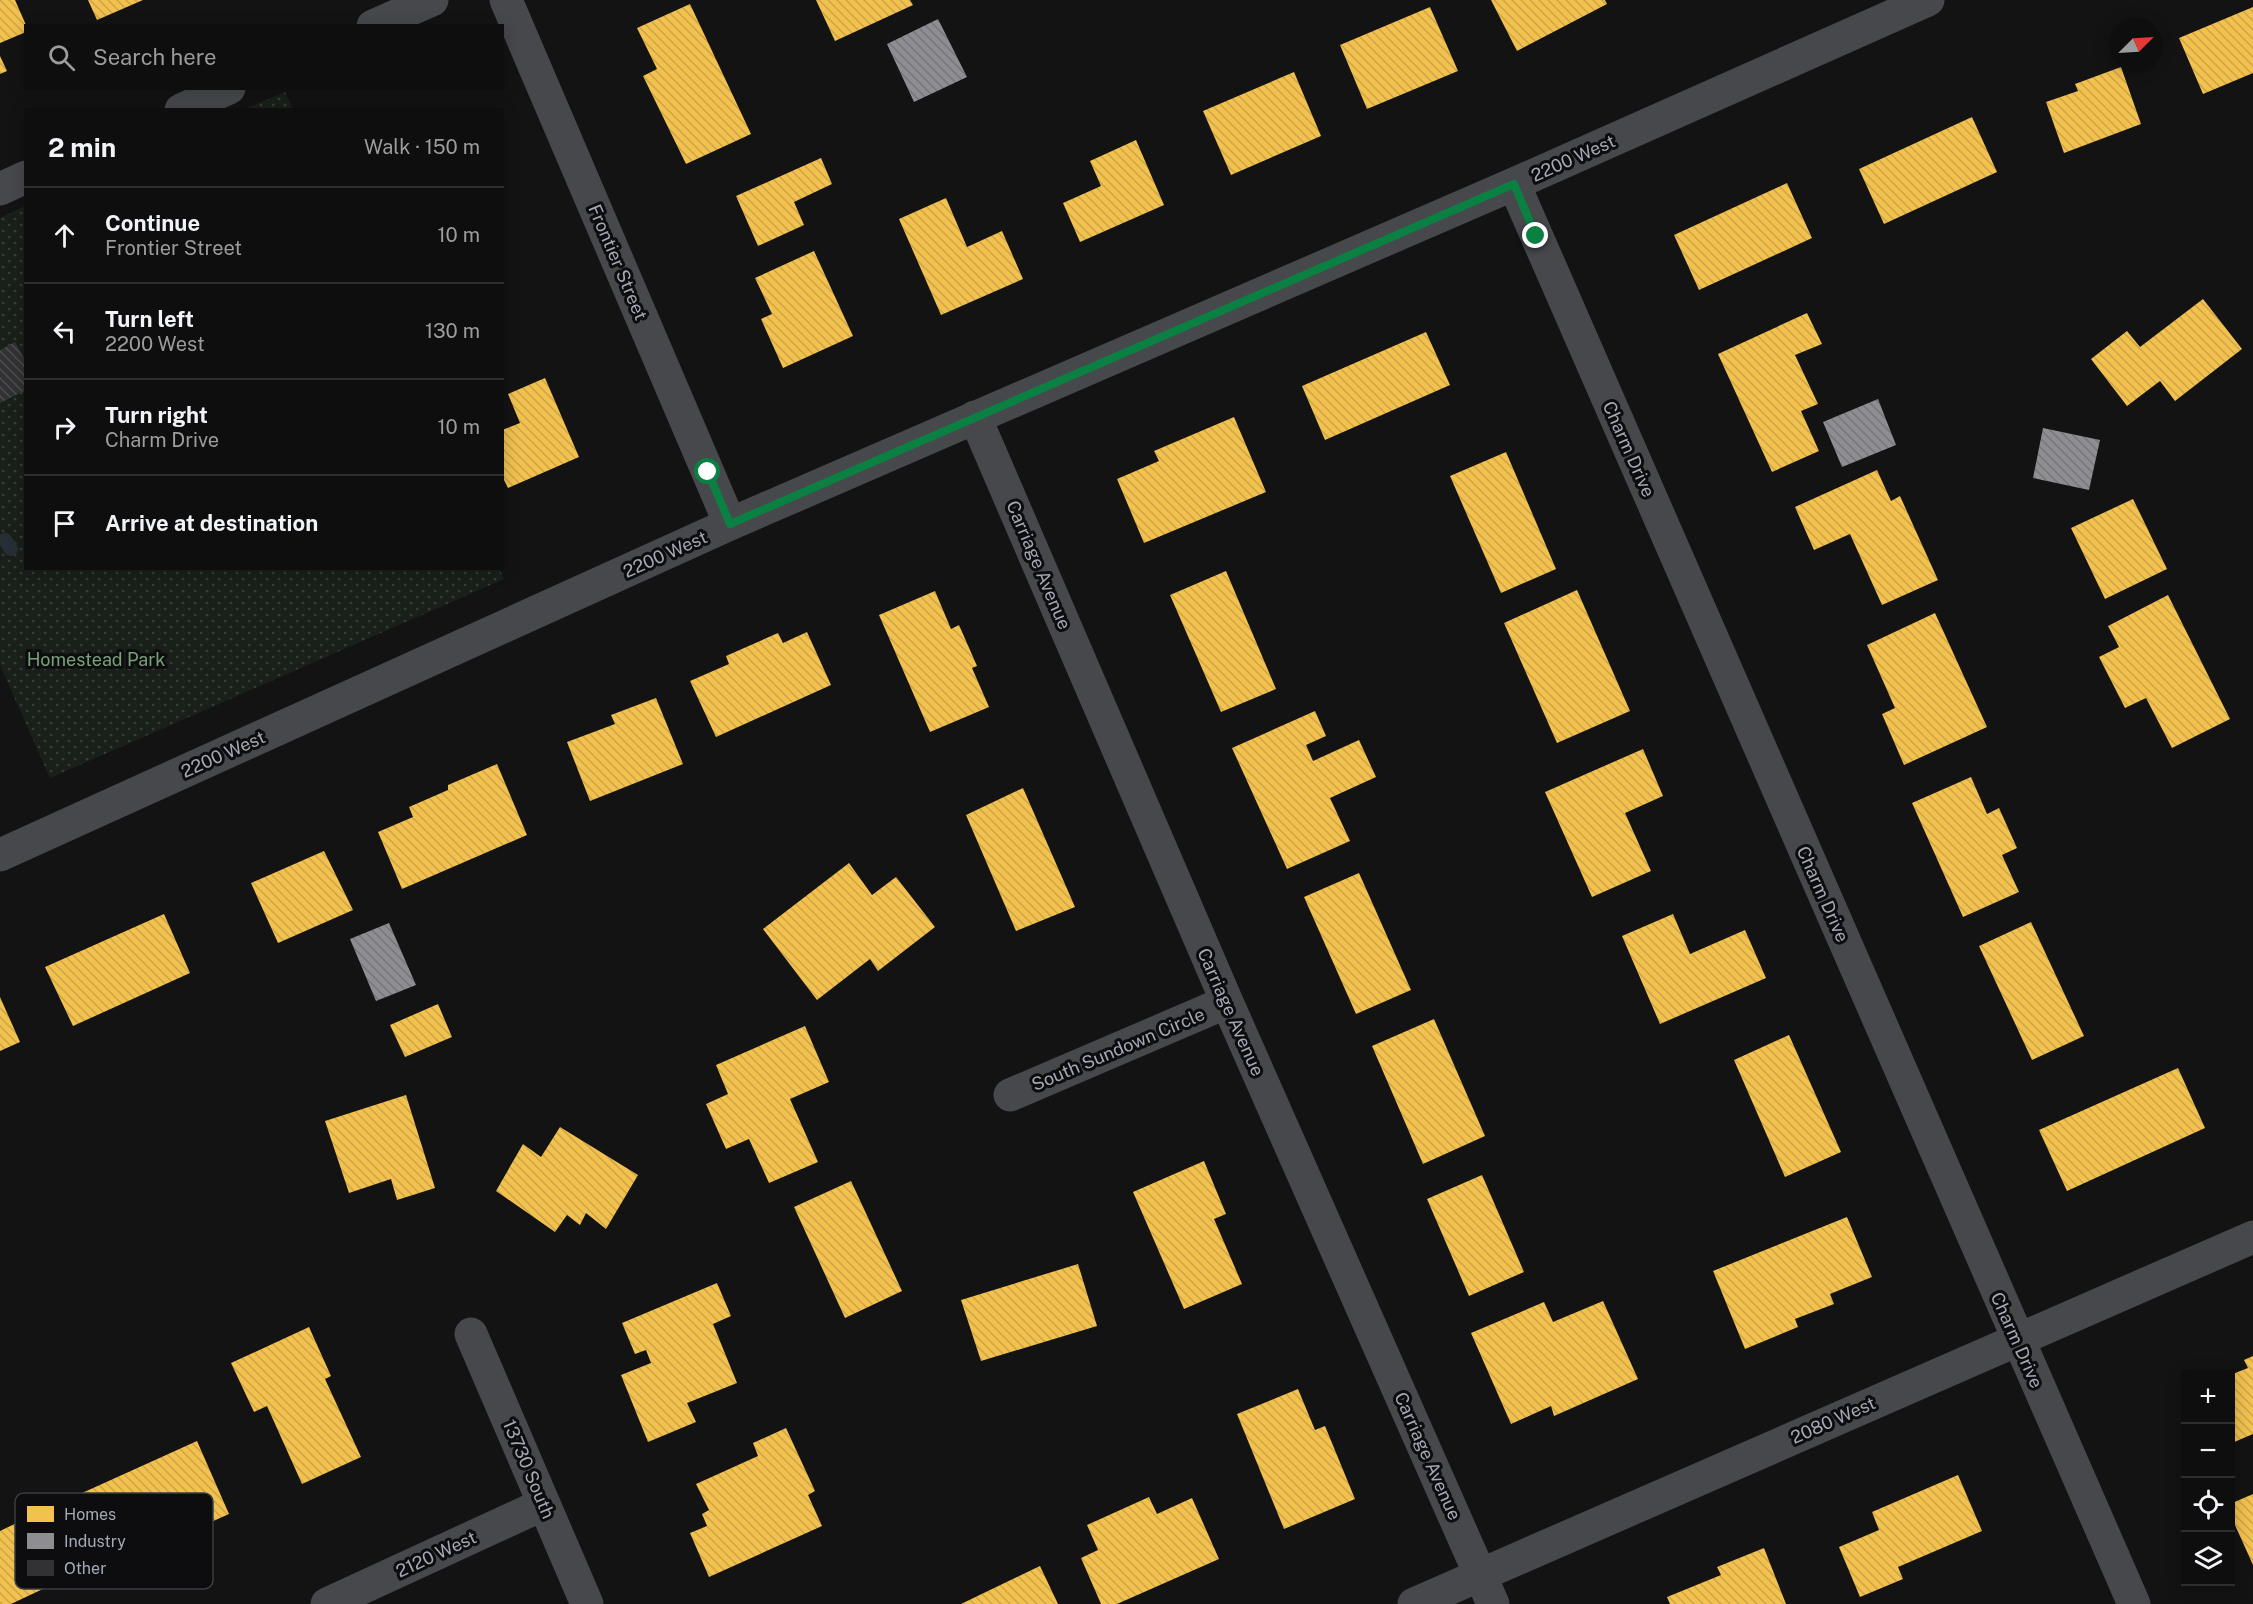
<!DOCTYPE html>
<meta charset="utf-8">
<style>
:root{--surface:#0e0e0e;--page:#1c1c1c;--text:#f1f3f6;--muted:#9b9c9e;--line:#2e2e2e}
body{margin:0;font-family:"Public Sans",sans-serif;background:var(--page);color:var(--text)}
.controls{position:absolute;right:18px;bottom:18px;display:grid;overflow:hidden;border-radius:0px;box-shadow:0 3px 15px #0003}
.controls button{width:54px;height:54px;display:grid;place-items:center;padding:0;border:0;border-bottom:2px solid var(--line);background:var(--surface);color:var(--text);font:30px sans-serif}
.compass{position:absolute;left:2109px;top:18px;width:54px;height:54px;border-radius:50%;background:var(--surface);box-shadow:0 3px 15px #0003;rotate:66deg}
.stop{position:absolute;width:18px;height:18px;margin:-14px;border:4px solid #0b8043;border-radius:50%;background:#fff}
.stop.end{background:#0b8043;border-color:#fff;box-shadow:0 2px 6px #0008}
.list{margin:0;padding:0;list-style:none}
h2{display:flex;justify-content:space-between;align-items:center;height:78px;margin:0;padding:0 24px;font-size:26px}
h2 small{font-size:20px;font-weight:400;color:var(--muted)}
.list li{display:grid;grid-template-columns:39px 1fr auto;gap:18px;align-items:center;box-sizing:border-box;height:96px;padding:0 24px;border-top:2px solid var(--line)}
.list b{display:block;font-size:22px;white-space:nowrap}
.list p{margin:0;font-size:20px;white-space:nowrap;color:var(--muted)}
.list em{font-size:20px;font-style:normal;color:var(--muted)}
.icon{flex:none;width:33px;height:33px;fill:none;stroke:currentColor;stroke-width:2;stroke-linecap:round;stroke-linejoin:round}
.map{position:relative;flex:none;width:2253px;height:1604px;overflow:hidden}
.search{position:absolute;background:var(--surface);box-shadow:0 3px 15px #0003;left:24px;top:24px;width:480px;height:66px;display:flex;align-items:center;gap:15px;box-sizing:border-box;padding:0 21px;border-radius:0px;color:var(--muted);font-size:22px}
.panel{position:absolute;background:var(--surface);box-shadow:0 3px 15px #0003;left:24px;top:108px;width:480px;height:462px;border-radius:0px}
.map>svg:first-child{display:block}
.grass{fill:url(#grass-dots)}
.homes{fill:url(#homes-back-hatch)}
.industry{fill:url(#industry-back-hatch)}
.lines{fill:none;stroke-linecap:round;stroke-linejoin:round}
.stream{stroke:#262f35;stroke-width:14}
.building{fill:url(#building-back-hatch)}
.minor{stroke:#47484c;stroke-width:33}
.route{stroke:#0b8043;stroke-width:8}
.labels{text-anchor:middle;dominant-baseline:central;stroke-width:6;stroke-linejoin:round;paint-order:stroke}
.street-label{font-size:18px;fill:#a3a9b5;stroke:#0d0d0f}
.park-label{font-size:18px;fill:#79a179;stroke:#0d0d0f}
.key{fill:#0d0d0f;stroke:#3a3c41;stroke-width:1.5}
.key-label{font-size:16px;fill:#a3a9b5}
</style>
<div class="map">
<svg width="2253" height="1604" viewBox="0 0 2253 1604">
<defs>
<pattern id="grass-dots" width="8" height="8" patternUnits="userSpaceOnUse" patternTransform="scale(1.5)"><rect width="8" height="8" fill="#19201a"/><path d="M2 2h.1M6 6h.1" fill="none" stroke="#373e39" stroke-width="1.8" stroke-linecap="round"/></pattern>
<pattern id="homes-back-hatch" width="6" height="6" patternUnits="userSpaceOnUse" patternTransform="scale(1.5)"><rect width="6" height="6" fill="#f2c14e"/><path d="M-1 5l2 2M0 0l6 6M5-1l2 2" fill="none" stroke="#cba549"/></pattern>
<pattern id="industry-back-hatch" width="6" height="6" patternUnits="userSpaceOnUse" patternTransform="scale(1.5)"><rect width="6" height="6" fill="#8d8d92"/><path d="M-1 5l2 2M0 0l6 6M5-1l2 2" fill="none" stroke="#76767b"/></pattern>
<pattern id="building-back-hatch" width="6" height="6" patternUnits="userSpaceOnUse" patternTransform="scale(1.5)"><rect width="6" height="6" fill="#323234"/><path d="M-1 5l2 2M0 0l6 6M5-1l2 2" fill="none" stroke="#4d4d4f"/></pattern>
</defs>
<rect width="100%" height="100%" fill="#131313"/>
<path class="grass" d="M285 92 293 109H245Z
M25 206 26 568H499L504 579 50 778 0 665V218Z"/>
<path class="homes" d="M0 0H15L26 25V32L0 43Z
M88 0H143L97 20Z
M816 0H910L913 5 835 41Z
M1491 0H1605L1607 4 1517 51Z
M690 4 751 134 686 164 643 76 657 69 637 28Z
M1430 7 1458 71 1367 109 1340 45Z
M2253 7V73L2203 94 2179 38Z
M0 56 7 71 0 74Z
M2121 67 2141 124 2064 153 2046 102 2078 91 2075 84Z
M1294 72 1321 136 1231 175 1203 111Z
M1972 117 1997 172 1884 224 1859 169Z
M1136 140 1164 205 1080 242 1063 203 1101 186 1090 161Z
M821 158 832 184 794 202 804 225 758 246 736 196Z
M1787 183 1812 238 1699 290 1674 235Z
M946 198 967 247 1002 231 1023 279 941 315 899 219Z
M814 251 853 336 783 368 761 319 772 314 755 278Z
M2203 299 2242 349 2175 401 2160 381 2127 406 2091 359 2127 331 2140 347Z
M1807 313 1822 344 1795 355 1818 404 1801 411 1819 451 1772 472 1718 354Z
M1426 332 1450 385 1325 440 1302 386Z
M545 378 579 457 508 488 502 476V430L520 423 508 394Z
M1234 417 1266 492 1144 543 1117 479 1159 461 1154 451Z
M1506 452 1556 569 1501 593 1450 476Z
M1877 470 1891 501 1900 496 1938 580 1882 605 1850 534 1814 550 1795 507Z
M2133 499 2167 569 2105 599 2071 528Z
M1226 571 1276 689 1221 712 1170 595Z
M1577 590 1630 711 1557 743 1504 623Z
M935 591 951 629 959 625 977 666 972 668 989 707 930 732 879 615Z
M2168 595 2230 719 2172 748 2146 698 2125 708 2099 657 2119 647 2108 626Z
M1935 613 1987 727 1904 765 1882 714 1895 708 1867 645Z
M807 632 831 685 716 737 690 681 729 664 726 656 778 633 783 643Z
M656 698 683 764 590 801 567 742 615 724 611 715Z
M1315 711 1326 736 1306 745 1313 761 1359 740 1376 777 1330 798 1350 841 1287 869 1232 748Z
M1643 749 1663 796 1625 813 1651 871 1592 897 1545 792Z
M497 764 527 835 402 889 378 832 413 817 409 807 448 790V785Z
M1971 777 1987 814 1999 808 2017 848 2002 855 2019 892 1963 917 1912 803Z
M1023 788 1075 907 1016 931 966 815Z
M324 851 353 910 278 943 251 883Z
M849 863 872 895 896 877 935 927 878 971 870 959 817 1000 763 929Z
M1359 873 1411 990 1356 1014 1304 897Z
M164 914 190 973 73 1026 45 967Z
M1673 914 1690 954 1745 930 1766 978 1660 1024 1622 936Z
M2031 922 2084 1036 2032 1060 1979 946Z
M0 997 20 1042 0 1051Z
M438 1004 452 1037 405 1057 390 1025Z
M1434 1019 1485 1136 1423 1164 1372 1046Z
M805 1026 829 1082 790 1099 818 1162 769 1183 749 1139 726 1149 706 1104 728 1094 716 1065Z
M1789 1035 1841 1152 1785 1177 1734 1060Z
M2178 1068 2205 1128 2067 1191 2039 1130Z
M406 1095 435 1188 397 1200 391 1179 349 1193 325 1121Z
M560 1127 638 1175 606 1229 586 1213 580 1225 567 1215 555 1232 496 1191 523 1144 541 1157Z
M1204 1161 1226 1214 1214 1219 1242 1284 1184 1309 1133 1192Z
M1482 1175 1524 1272 1469 1296 1427 1199Z
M851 1181 902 1291 845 1318 794 1207Z
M1847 1217 1872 1277 1830 1294 1834 1304 1795 1319 1798 1327 1745 1349 1713 1271Z
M1078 1264 1097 1326 981 1361 961 1300Z
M717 1283 731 1316 713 1324 737 1383 687 1403 696 1422 648 1442 621 1375 651 1363 646 1350 635 1354 622 1323Z
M1603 1301 1638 1379 1554 1416 1551 1406 1511 1424 1471 1333 1544 1302 1553 1322Z
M309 1327 331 1376 325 1379 361 1457 302 1484 267 1406 254 1412 231 1363Z
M2253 1356V1434L2232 1443 2230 1375 2248 1368 2244 1360Z
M1298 1389 1315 1430 1325 1426 1355 1499 1284 1529 1237 1414Z
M786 1428 815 1491 808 1495 822 1526 709 1577 690 1533 707 1526 702 1514 709 1510 696 1484 758 1456 753 1443Z
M197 1441 229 1514 173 1539 169 1530 89 1566 60 1503Z
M1958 1475 1982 1531 1898 1567 1903 1579 1860 1597 1839 1547 1879 1530 1872 1512Z
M2253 1494V1565L2230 1514V1504Z
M1149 1497 1157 1514 1192 1498 1219 1559 1117 1604H1101L1081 1558 1098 1550 1087 1525Z
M31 1516 62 1580 11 1604H0V1531Z
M1764 1548 1786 1604H1670L1667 1597 1721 1575 1717 1567Z
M1040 1566 1058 1604H961Z"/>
<path class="industry" d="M938 19 967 77 914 102 887 44Z
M1878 399 1896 445 1842 467 1823 422Z
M2043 428 2100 440 2089 490 2033 478Z
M389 923 416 985 376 1001 350 939Z"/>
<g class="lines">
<path class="stream" d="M5 540 11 549"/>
</g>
<path class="building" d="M15 342 26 362V390L0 403V350Z"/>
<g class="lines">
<path class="minor" d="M506 0 730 524
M373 26 432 0
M181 110 229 88
M1514 184 2134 1604
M0 189 26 177
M975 417 1227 1002 1493 1604
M0 855 730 524 1514 184 1928 0
M1010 1095 1227 1002
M471 1334 587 1604
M327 1604 544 1504
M1414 1604 2253 1237"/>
</g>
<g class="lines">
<path class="route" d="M708 472 730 524 1514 184 1536 236"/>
</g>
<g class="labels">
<g class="street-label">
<text transform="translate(1573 158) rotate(-24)">2200 West</text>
<text transform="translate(618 262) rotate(67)">Frontier Street</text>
<text transform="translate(1629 449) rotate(66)">Charm Drive</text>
<text transform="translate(665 554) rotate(-24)">2200 West</text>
<text transform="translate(1039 565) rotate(67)">Carriage Avenue</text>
<text transform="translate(223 754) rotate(-24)">2200 West</text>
<text transform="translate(1823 894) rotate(66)">Charm Drive</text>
<text transform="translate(1231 1012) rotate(66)">Carriage Avenue</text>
<text transform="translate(1118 1049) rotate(-23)">South Sundown Circle</text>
<text transform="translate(2017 1340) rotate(66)">Charm Drive</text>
<text transform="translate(1833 1420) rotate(-24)">2080 West</text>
<text transform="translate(1428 1456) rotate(66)">Carriage Avenue</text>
<text transform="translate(529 1469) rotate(67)">13730 South</text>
<text transform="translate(436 1554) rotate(-25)">2120 West</text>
</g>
<g class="park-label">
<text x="96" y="659">Homestead Park</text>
</g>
</g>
<rect x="15" y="1493" width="198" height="96" rx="9" class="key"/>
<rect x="27" y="1506" width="27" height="16" fill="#f2c14e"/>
<rect x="27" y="1533" width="27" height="16" fill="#8d8d92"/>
<rect x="27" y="1560" width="27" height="16" fill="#323234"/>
<g class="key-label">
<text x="64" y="1520">Homes</text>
<text x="64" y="1547">Industry</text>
<text x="64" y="1574">Other</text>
</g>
</svg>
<div class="controls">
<button>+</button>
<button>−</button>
<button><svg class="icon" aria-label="locate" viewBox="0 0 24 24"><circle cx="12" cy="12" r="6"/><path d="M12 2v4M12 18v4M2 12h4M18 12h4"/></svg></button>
<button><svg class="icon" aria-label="layers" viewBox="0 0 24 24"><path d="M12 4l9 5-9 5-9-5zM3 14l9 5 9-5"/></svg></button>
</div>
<svg class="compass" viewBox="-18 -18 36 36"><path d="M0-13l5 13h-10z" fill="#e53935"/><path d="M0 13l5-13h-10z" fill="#9b9c9e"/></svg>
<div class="stop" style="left:708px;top:472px"></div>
<div class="stop end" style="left:1536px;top:236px"></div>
<div class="search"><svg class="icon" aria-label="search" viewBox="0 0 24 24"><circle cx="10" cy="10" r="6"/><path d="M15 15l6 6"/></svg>Search here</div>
<section class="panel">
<h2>2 min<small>Walk · 150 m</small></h2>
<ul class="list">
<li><svg class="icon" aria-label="ahead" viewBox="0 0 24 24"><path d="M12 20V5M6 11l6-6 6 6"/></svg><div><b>Continue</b><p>Frontier Street</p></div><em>10 m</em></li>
<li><svg class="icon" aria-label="left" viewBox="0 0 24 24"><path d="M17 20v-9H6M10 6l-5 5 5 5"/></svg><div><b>Turn left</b><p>2200 West</p></div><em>130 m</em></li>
<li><svg class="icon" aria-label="right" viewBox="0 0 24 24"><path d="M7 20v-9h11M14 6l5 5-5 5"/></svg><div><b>Turn right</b><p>Charm Drive</p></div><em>10 m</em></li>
<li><svg class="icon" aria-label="arrive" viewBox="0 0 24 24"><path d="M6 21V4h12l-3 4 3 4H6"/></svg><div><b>Arrive at destination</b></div></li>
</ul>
</section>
</div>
